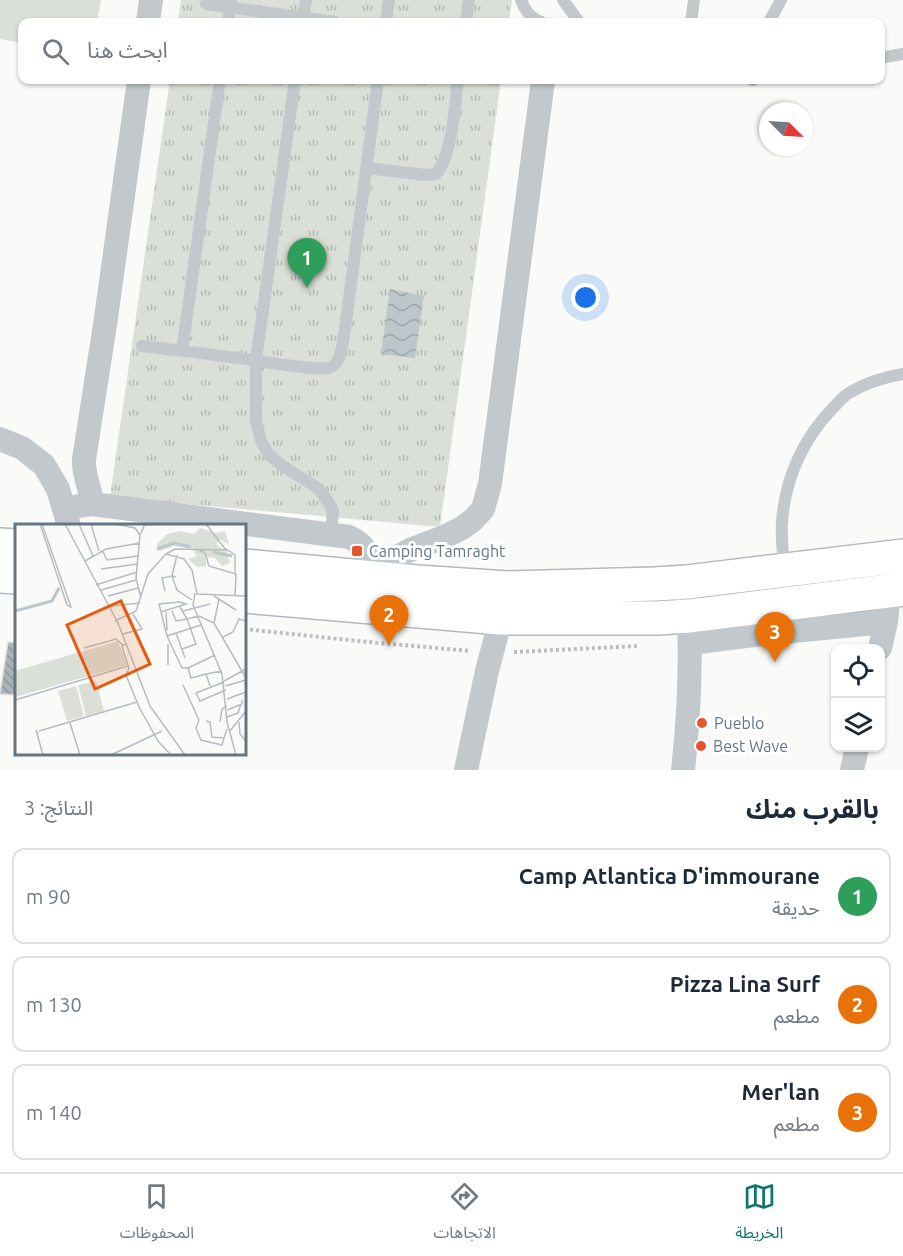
<!DOCTYPE html>
<html lang="ar">
<meta charset="utf-8">
<style>
:root{--surface:#fff;--page:#f6f6f7;--text:#1f2937;--muted:#747a83;--line:#e0e1e3;--accent:#0f766e}
body{margin:0;font-family:Ubuntu,"Noto Sans Arabic",sans-serif;background:var(--page);color:var(--text);direction:rtl}
.controls{position:absolute;right:18px;bottom:18px;display:grid;overflow:hidden;border-radius:12px;box-shadow:0 2px 4px #0004}
.controls button{width:54px;height:54px;display:grid;place-items:center;padding:0;border:0;border-bottom:2px solid var(--line);background:var(--surface);color:var(--text);font:30px sans-serif}
.compass{position:absolute;left:759px;top:102px;width:54px;height:54px;border-radius:50%;background:var(--surface);box-shadow:0 2px 4px #0004;rotate:114deg}
.you{position:absolute;left:586px;top:298px;width:21px;height:21px;margin:-15px;border:4px solid #fff;border-radius:50%;background:#1a73e8;box-shadow:0 0 0 9px #1a73e833}
.badge{display:grid;place-items:center;width:39px;height:39px;border-radius:50%;background:var(--accent);color:#fff;font-size:20px;font-weight:700}
.pin{position:absolute;translate:-50% -50px;filter:drop-shadow(0 2px 3px #0008)}
.pin::after{content:'';position:absolute;top:32px;width:21px;height:18px;background:inherit;clip-path:polygon(0 0,100% 0,50% 100%)}
.list{margin:0;padding:0;list-style:none}
h2{display:flex;justify-content:space-between;align-items:center;height:78px;margin:0;padding:0 24px;font-size:26px}
h2 small{font-size:20px;font-weight:400;color:var(--muted)}
.list li{display:grid;grid-template-columns:39px 1fr auto;gap:18px;align-items:center;box-sizing:border-box;height:96px;margin:0 12px 12px;padding:0 12px;border:2px solid var(--line);border-radius:12px}
.list b{display:block;font-size:22px;white-space:nowrap}
.list p{margin:0;font-size:20px;white-space:nowrap;color:var(--muted)}
.list em{font-size:20px;font-style:normal;color:var(--muted)}
.icon{flex:none;width:33px;height:33px;fill:none;stroke:currentColor;stroke-width:2;stroke-linecap:round;stroke-linejoin:round}
.map{position:relative;flex:none;width:903px;height:770px;overflow:hidden;direction:ltr}
.search{position:absolute;background:var(--surface);box-shadow:0 2px 4px #0004;left:18px;right:18px;top:18px;height:66px;display:flex;align-items:center;gap:15px;box-sizing:border-box;padding:0 21px;border-radius:12px;color:var(--muted);font-size:22px}
.sheet{height:402px;background:var(--surface)}
nav{display:flex;justify-content:space-around;align-items:center;box-sizing:border-box;height:84px;border-top:2px solid var(--line);background:var(--surface);font-size:16px;color:var(--muted)}
nav a{display:grid;justify-items:center;gap:3px}
nav .on{color:var(--accent)}
.map>svg:first-child{display:block}
.park{fill:url(#park-tufts)}
.garden{fill:#dadfd7}
.water{fill:url(#water-waves)}
.building{fill:url(#building-back-hatch);stroke:#dcdcda;stroke-width:1.5}
.lines{fill:none;stroke-linecap:round;stroke-linejoin:round}
.trunk-casing{stroke:#b4b9bd;stroke-width:36}
.path{stroke:#bbbfc2;stroke-width:4;stroke-dasharray:3 3;stroke-linecap:butt}
.service{stroke:#c3c8cc;stroke-width:12}
.minor{stroke:#c3c8cc;stroke-width:24}
.trunk{stroke:#fff;stroke-width:33}
.poi-dot{fill:#e4572e;stroke:#fff;stroke-width:2}
.labels{text-anchor:middle;dominant-baseline:central;stroke-width:6;stroke-linejoin:round;paint-order:stroke}
.poi-label{font-size:16px;fill:#657683;stroke:#fff;text-anchor:start}
.inset-river{fill:none;stroke:#bbc7cb;stroke-width:3}
.inset-road{fill:none;stroke:#b5bdc2;stroke-width:1.5}
.view{fill:#e8590c;fill-opacity:0.15;stroke:#e8590c;stroke-width:3}
.inset-edge{fill:none;stroke:#657683;stroke-width:3}
</style>
<div class="map">
<svg width="903" height="770" viewBox="0 0 903 770">
<defs>
<pattern id="park-tufts" width="24" height="20" patternUnits="userSpaceOnUse" patternTransform="scale(1.5)"><rect width="24" height="20" fill="#dadfd7"/><path d="M3 7l-1-3M5 7V3M7 7l1-3M15 17l-1-3M17 17v-4M19 17l1-3" fill="none" stroke="#b4b9b4"/></pattern>
<pattern id="water-waves" width="16" height="10" patternUnits="userSpaceOnUse" patternTransform="scale(1.5)"><rect width="16" height="10" fill="#bbc7cb"/><path d="M0 5q4-4 8 0t8 0" fill="none" stroke="#9ca6aa"/></pattern>
<pattern id="building-back-hatch" width="6" height="6" patternUnits="userSpaceOnUse" patternTransform="scale(1.5)"><rect width="6" height="6" fill="#aab3b9"/><path d="M-1 5l2 2M0 0l6 6M5-1l2 2" fill="none" stroke="#8e969c"/></pattern>
</defs>
<rect width="100%" height="100%" fill="#fafaf8"/>
<path class="park" d="M181 0H512L509 22H178Z
M170 80H501L440 527 110 497Z"/>
<path class="garden" d="M0 0H101L97 22H22V43L0 39Z"/>
<path class="water" d="M390 289 424 296 415 358 381 354Z"/>
<path class="building" d="M8 642 16 643V695L0 694Z"/>
<g class="lines">
<g class="trunk-casing">
<path id="trunk" d="M0 545 16 546
M244 566 417 582 508 588 655 584 687 582 903 556
M0 576 16 577
M244 596 501 618H657L690 616 903 589"/>
</g>
<path class="path" d="M244 629 368 642 471 651
M514 652 638 646"/>
<path class="service" d="M521 0C525 11 530 17 541 22
M563 0 579 22
M206 4 335 22
M228 22 231 1
M303 22 306 0
M386 22 389 0
M466 22 469 0
M691 22 694 0
M769 22 781 0
M880 58 903 54
M295 80 256 360V422L261 441 269 455 283 466 319 489 328 502 333 511 331 535
M752 80H754
M366 168 426 175 436 174C452 156 455 105 458 80
M142 346C181 351 219 355 257 361 270 362 322 372 331 367 342 362 343 340 345 329L378 80
M182 351 220 80
M784 568C783 553 781 537 782 522 785 479 803 438 834 407 839 402 844 395 851 392 866 383 886 377 903 374"/>
<path class="minor" d="M148 22 151 0
M0 439 22 448 44 465 58 489 69 526
M92 504C91 488 83 476 84 459L105 325 139 80
M65 511 79 506 92 504 349 537C370 547 370 558 369 580
M369 565 395 558 410 550 444 537 462 528 473 520 483 509 490 484 543 81
M690 643 762 634 886 622 889 591
M880 648 886 622
M466 770 487 671 501 618
M683 770C690 707 692 645 687 582
M852 770 857 748"/>
<use href="#trunk" class="trunk"/>
</g>
<g class="poi-dot">
<rect x="351" y="545" width="12" height="12" rx="3"/>
<circle cx="702" cy="723" r="6"/>
<circle cx="701" cy="746" r="6"/>
</g>
<g class="labels">
<g class="poi-label">
<text x="369" y="551">Camping Tamraght</text>
<text x="714" y="723">Pueblo</text>
<text x="713" y="746">Best Wave</text>
</g>
</g>
<g transform="translate(15 524)">
<rect width="231" height="231" fill="#fafaf8"/>
<path d="M185 4 201 9 210 7 214 21 205 15 201 20 212 28 215 39 207 42 200 34 191 33V42L182 43 173 35 182 32 177 25 159 22 144 27 142 20 152 10 165 7 179 10Z" fill="#dadfd7"/>
<path d="M103 117 112 141 0 173V147Z" fill="#dadfd7"/>
<path d="M81 157 89 187 71 192 63 161ZM61 162 69 192 52 197 43 167Z" fill="#dadfd7"/>
<path class="inset-river" d="M142 25 159 19 176 23M198 28 217 32M0 87 37 77 44 64"/>
<path class="inset-road" d="M25 0 52 81 56 83 27 0M50 0 103 99 135 182 170 231M64 0 78 32M76 0 84 27M100 0 120 4 125 11M130 1 153 0M211 25 220 31V49M87 26 92 36 123 32M184 26 190 29 194 42 221 50 220 72M151 30 160 25 211 26 191 0M70 37 91 25 125 19M86 45 122 40M161 53 157 52 162 31M81 61 122 48M86 66 121 56M150 67 147 54 157 52 162 66 177 76M180 69 178 81 207 150 212 198 221 231M93 72 123 64M199 72 221 86M126 74 121 54 125 11 130 0M165 78 171 80 146 88 144 80ZM96 82 125 79M157 87 161 97 172 95 165 83M168 87 195 80M146 88 152 112M151 88 152 106M184 92 199 99 231 154M100 97 121 87 133 50 151 30 169 35 177 46 182 70 231 72M199 99 204 75M186 101 152 112 167 144H173L176 154 191 150M161 109 170 134M108 110 127 105 118 90M208 113 218 108 224 95 231 97M110 120 107 123 114 144M69 124 101 115 108 121M167 125 181 120 172 95 183 92M153 141V120M114 144 111 151 124 183 143 217 156 231M173 144 200 131M209 157 231 145M209 158 181 169 185 177 211 166M168 161 184 196 181 204 186 216 207 221 209 214M195 162 191 150 207 147M210 162 231 156M212 175 231 168M0 176 113 142M212 186 227 180V176M212 193 223 189 226 180M191 197 195 198 197 213 209 214 212 205M205 198 207 185 212 182M224 198 225 210 231 217M55 199 65 231M24 207 122 178M215 207 231 187M23 210 21 206 28 231M96 231 147 207"/>
<path class="view" d="M106 77 135 140 80 165 52 101Z"/>
<rect width="231" height="231" class="inset-edge"/>
</g>
</svg>
<div class="controls">
<button><svg class="icon" aria-label="locate" viewBox="0 0 24 24"><circle cx="12" cy="12" r="6"/><path d="M12 2v4M12 18v4M2 12h4M18 12h4"/></svg></button>
<button><svg class="icon" aria-label="layers" viewBox="0 0 24 24"><path d="M12 4l9 5-9 5-9-5zM3 14l9 5 9-5"/></svg></button>
</div>
<svg class="compass" viewBox="-18 -18 36 36"><path d="M0-13l5 13h-10z" fill="#e53935"/><path d="M0 13l5-13h-10z" fill="#747a83"/></svg>
<div class="you"></div>
<div class="pin badge" style="left:307px;top:288px;background:#2e9e5b">1</div>
<div class="pin badge" style="left:389px;top:645px;background:#e8710a">2</div>
<div class="pin badge" style="left:775px;top:662px;background:#e8710a">3</div>
<div class="search"><svg class="icon" aria-label="search" viewBox="0 0 24 24"><circle cx="10" cy="10" r="6"/><path d="M15 15l6 6"/></svg>ابحث هنا</div>
</div>
<section class="sheet">
<h2>بالقرب منك<small>النتائج: 3</small></h2>
<ul class="list">
<li><span class="badge" style="background:#2e9e5b">1</span><div><b>Camp Atlantica D'immourane</b><p>حديقة</p></div><em>90 m</em></li>
<li><span class="badge" style="background:#e8710a">2</span><div><b>Pizza Lina Surf</b><p>مطعم</p></div><em>130 m</em></li>
<li><span class="badge" style="background:#e8710a">3</span><div><b>Mer'lan</b><p>مطعم</p></div><em>140 m</em></li>
</ul>
</section>
<nav>
<a class="on"><svg class="icon" aria-label="map" viewBox="0 0 24 24"><path d="M3 6l6-2 6 2 6-2v14l-6 2-6-2-6 2zM9 4v14M15 6v14"/></svg>الخريطة</a>
<a><svg class="icon" aria-label="directions" viewBox="0 0 24 24"><path d="M12 3l9 9-9 9-9-9zM9 14v-3h6M13 9l2 2-2 2"/></svg>الاتجاهات</a>
<a><svg class="icon" aria-label="saved" viewBox="0 0 24 24"><path d="M7 4h10v16l-5-4-5 4z"/></svg>المحفوظات</a>
</nav>
